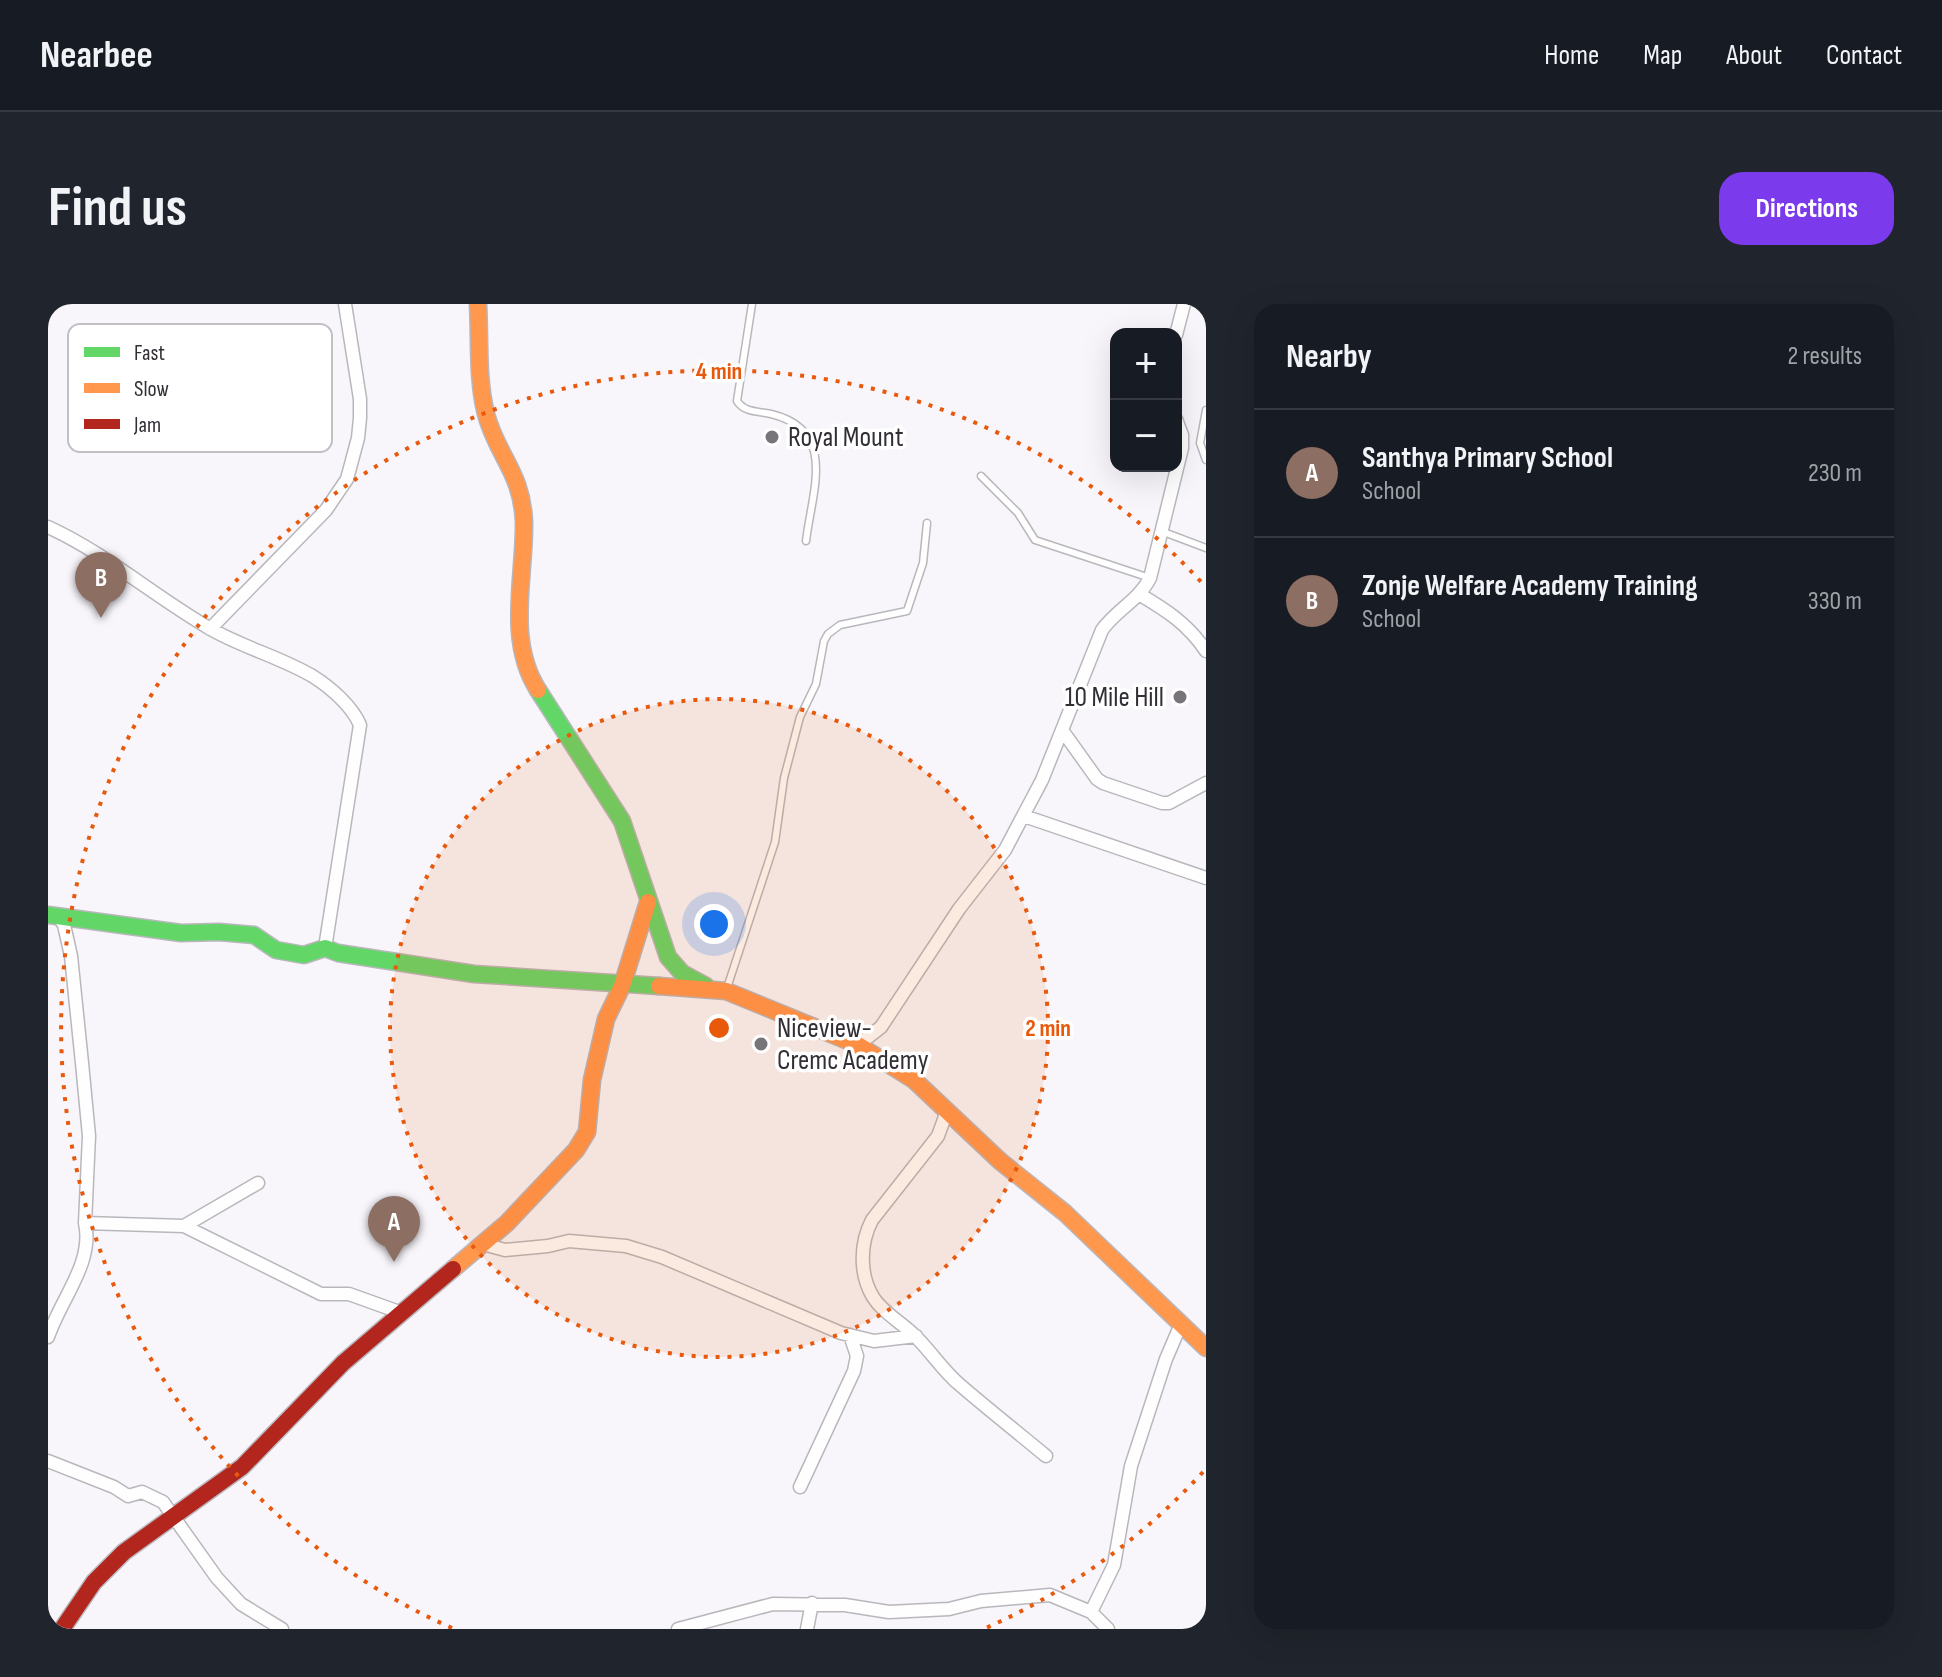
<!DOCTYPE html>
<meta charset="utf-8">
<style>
:root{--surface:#171b24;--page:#20242c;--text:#f1f3f6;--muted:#9ea1a6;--line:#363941;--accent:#7c3aed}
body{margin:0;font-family:"Sofia Sans Condensed",sans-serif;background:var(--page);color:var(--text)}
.controls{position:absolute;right:24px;top:24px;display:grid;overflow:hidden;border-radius:16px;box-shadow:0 8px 32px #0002}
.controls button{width:72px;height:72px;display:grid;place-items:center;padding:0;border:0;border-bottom:2px solid var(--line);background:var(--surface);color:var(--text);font:40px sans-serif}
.you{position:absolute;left:666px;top:620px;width:28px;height:28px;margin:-20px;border:6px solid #fff;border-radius:50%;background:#1a73e8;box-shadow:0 0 0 12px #1a73e833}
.badge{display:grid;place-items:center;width:52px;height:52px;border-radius:50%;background:var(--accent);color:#fff;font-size:26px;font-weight:700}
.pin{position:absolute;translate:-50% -66px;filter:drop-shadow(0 2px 4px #0008)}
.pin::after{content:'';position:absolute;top:42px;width:28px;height:24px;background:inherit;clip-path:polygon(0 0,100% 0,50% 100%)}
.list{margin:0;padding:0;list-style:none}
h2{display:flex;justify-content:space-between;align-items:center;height:104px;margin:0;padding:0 32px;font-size:34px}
h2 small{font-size:26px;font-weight:400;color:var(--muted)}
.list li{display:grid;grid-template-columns:52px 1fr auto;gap:24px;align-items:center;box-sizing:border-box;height:128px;padding:0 32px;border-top:2px solid var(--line)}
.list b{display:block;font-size:30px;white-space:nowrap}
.list p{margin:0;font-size:26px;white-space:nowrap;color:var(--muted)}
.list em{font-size:26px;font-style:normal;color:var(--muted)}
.map{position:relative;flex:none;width:1158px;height:1325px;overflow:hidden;border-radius:24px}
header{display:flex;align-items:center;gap:48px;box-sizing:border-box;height:112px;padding:0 40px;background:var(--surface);border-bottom:2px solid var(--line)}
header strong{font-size:38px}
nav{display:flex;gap:44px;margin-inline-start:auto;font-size:28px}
.intro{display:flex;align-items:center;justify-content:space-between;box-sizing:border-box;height:192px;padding:0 48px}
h1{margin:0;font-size:56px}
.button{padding:20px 36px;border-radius:24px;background:var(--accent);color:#fff;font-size:28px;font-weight:700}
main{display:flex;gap:48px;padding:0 48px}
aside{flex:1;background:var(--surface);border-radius:24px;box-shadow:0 8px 32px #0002}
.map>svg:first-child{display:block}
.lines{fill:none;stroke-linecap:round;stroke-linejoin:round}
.lane-casing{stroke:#b9b7bc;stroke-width:9}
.street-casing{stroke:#b9b7bc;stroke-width:15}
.fast-casing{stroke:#b9b7bc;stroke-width:19}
.slow-casing{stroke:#b9b7bc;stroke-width:19}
.jam-casing{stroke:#b9b7bc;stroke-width:19}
.lane{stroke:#fefefe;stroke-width:6}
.street{stroke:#fefefe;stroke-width:12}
.fast{stroke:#63d668;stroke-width:16}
.slow{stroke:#ff974d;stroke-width:16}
.jam{stroke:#b3261e;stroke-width:16}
.ring{fill:none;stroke:#e8590c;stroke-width:4;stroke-dasharray:4 8}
.poi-dot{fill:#77747a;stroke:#fff;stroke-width:3}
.labels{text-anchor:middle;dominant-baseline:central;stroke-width:7;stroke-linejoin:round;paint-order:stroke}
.poi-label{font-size:28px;fill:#322e35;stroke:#fff;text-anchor:start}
.key{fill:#fff;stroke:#c2c0c2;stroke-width:2}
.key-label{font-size:22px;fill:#322e35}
.centre{fill:#e8590c;stroke:#fff;stroke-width:4}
.ring-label{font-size:24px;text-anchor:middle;font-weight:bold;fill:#e8590c;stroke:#fff;stroke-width:7;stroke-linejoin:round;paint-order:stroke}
</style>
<header>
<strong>Nearbee</strong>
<nav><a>Home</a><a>Map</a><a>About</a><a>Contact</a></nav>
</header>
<div class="intro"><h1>Find us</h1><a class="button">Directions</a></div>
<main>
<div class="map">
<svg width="1158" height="1325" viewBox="0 0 1158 1325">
<rect width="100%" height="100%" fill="#f8f6fb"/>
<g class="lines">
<g class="lane-casing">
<path id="lane" d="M704 0 689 97C697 109 710 107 723 110 790 126 764 187 758 237
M1158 106 1152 139 1158 156
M933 172 970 209 987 236 1102 274
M1113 227 1158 244
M678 687 727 538 736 474 752 413 768 380 776 337 780 330 792 321 859 307 875 259 879 219"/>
</g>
<g class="street-casing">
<path id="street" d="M1128 31 1136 0
M0 223C57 249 106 292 161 324 193 343 235 354 266 373 283 384 304 402 312 421L277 644
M1091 290C1118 306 1140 320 1158 347
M162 325 278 206 299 175 310 134 312 114V95L297 0
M1014 426 1049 475 1055 479 1114 499H1121L1158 479
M976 512 1158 574
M810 741 833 723 911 605 957 546 994 476 1054 326C1067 307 1091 296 1102 274L1134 144V131L1128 115
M899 807 890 832 824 916C812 939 811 970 825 993 834 1008 853 1018 866 1031 882 1046 894 1066 912 1081 940 1105 969 1128 998 1152
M37 919 136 922 210 879
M136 922 273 990H301L354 1009
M435 940 457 946 500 942 521 937 578 942 614 953 793 1029 826 1037 868 1032
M0 1033C12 996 46 959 37 919L41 832 34 759 23 652 16 621 10 612
M0 1157 66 1183 80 1192 94 1188 115 1198 169 1274 193 1300 234 1325
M752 1183 806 1067 809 1052 802 1031
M1043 1308 1066 1261 1083 1162 1118 1055 1133 1020
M630 1325 725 1300 797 1301 841 1308 901 1305 933 1297 1002 1291 1043 1308 1060 1325
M759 1325 764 1299"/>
</g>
<g class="fast-casing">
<path id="fast" d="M490 386 574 517 620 653 634 669 658 682
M0 611 133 629 171 628 206 631 228 646 256 651 277 644 290 649 426 670 611 682"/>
</g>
<g class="slow-casing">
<path id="slow" d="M430 0C432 36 429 75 438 110 449 152 474 168 476 218 477 273 458 336 490 386
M611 682 678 687 810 741 866 776 952 857 1017 909 1158 1044
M405 965 459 919 528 846 539 828 544 776 558 715 574 682 600 598"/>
</g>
<g class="jam-casing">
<path id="jam" d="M14 1325 46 1278 76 1248 194 1163 295 1059 405 965"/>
</g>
<use href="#lane" class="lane"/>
<use href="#street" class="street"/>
<use href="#fast" class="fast"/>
<use href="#slow" class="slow"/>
<use href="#jam" class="jam"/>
</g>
<circle cx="671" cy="724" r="329" fill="#e8590c" fill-opacity=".12"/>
<g class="ring">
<circle cx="671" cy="724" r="329"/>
<path d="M1155 1168A657 657 0 0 1 938 1324M404 1324A657 657 0 1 1 1155 280"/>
</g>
<g class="poi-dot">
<circle cx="724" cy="133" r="8"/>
<circle cx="1132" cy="393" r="8"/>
<circle cx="713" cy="740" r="8"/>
</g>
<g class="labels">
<g class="poi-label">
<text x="740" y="133">Royal Mount</text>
<text x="1116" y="393" text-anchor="end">10 Mile Hill</text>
<text x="729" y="724">Niceview-<tspan x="729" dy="32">Cremc Academy</tspan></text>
</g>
</g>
<rect x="20" y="20" width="264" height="128" rx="12" class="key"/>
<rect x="36" y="43" width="36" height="10" fill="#63d668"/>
<rect x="36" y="79" width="36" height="10" fill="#ff974d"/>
<rect x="36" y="115" width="36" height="10" fill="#b3261e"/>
<g class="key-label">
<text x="86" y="56">Fast</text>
<text x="86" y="92">Slow</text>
<text x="86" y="128">Jam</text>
</g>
<circle cx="671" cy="724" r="12" class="centre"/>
<g class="ring-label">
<text x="671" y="75">4 min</text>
<text x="1000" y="732">2 min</text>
</g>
</svg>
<div class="controls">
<button>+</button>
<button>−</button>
</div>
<div class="you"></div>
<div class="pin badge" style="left:346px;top:958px;background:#8d6e63">A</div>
<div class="pin badge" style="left:53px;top:314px;background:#8d6e63">B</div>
</div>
<aside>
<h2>Nearby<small>2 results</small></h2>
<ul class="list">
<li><span class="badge" style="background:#8d6e63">A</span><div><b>Santhya Primary School</b><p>School</p></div><em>230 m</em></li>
<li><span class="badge" style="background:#8d6e63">B</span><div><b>Zonje Welfare Academy Training</b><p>School</p></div><em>330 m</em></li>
</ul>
</aside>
</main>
